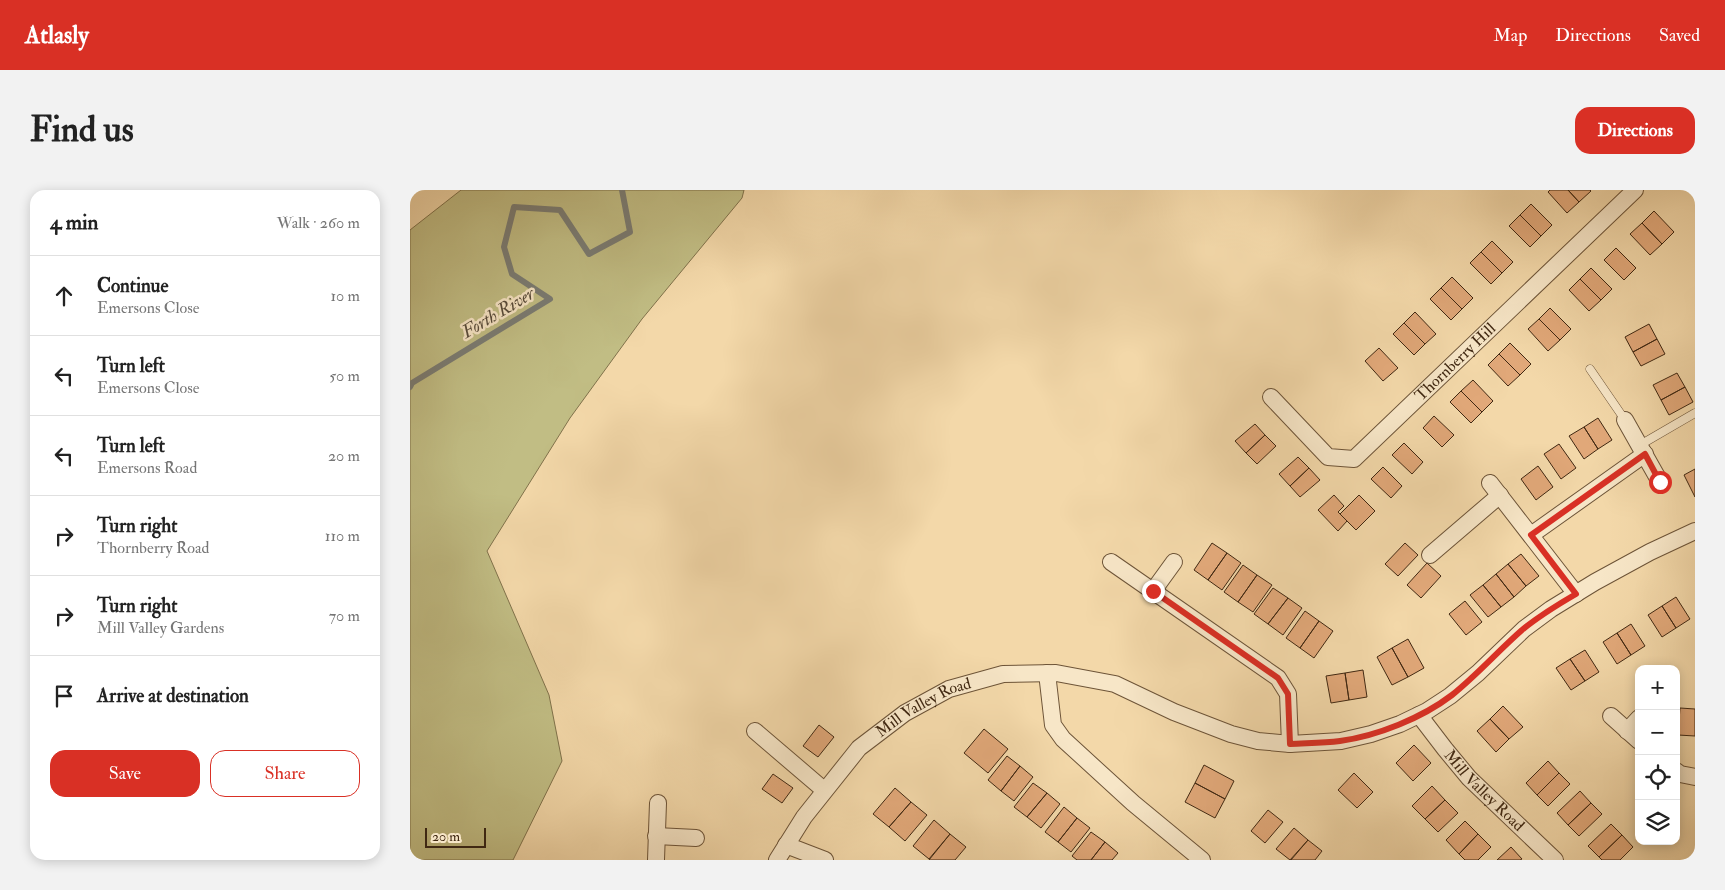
<!DOCTYPE html>
<meta charset="utf-8">
<style>
:root{--surface:#fff;--page:#f2f2f2;--text:#222;--muted:#767676;--line:#e0e0e0;--accent:#d93025}
body{margin:0;font-family:"IM FELL Double Pica",serif;background:var(--page);color:var(--text)}
.controls{position:absolute;right:15px;bottom:15px;display:grid;overflow:hidden;border-radius:10px;box-shadow:0 2px 12px #0003}
.controls button{width:45px;height:45px;display:grid;place-items:center;padding:0;border:0;border-bottom:1px solid var(--line);background:var(--surface);color:var(--text);font:25px sans-serif}
.scale{position:absolute;left:15px;bottom:12px;width:61px;box-sizing:border-box;padding-left:5px;border:2px solid #402812;border-top:0;font-size:14px;line-height:18px;white-space:nowrap;color:#402812;-webkit-text-stroke:4px #f7e6c7;paint-order:stroke}
.stop{position:absolute;width:15px;height:15px;margin:-11px;border:4px solid #d93025;border-radius:50%;background:#fff}
.stop.end{background:#d93025;border-color:#fff;box-shadow:0 1px 5px #0008}
.list{margin:0;padding:0;list-style:none}
h2{display:flex;justify-content:space-between;align-items:center;height:65px;margin:0;padding:0 20px;font-size:21px}
h2 small{font-size:16px;font-weight:400;color:var(--muted)}
.list li{display:grid;grid-template-columns:32px 1fr auto;gap:15px;align-items:center;box-sizing:border-box;height:80px;padding:0 20px;border-top:1px solid var(--line)}
.list b{display:block;font-size:19px;white-space:nowrap}
.list p{margin:0;font-size:16px;white-space:nowrap;color:var(--muted)}
.list em{font-size:16px;font-style:normal;color:var(--muted)}
.actions{display:flex;gap:10px;padding:15px 20px}
.actions a{flex:1;padding:11px 0;border:1px solid var(--accent);border-radius:15px;text-align:center;font-size:18px;color:var(--accent)}
.actions .main{background:var(--accent);color:#fff}
.icon{flex:none;width:28px;height:28px;fill:none;stroke:currentColor;stroke-width:2;stroke-linecap:round;stroke-linejoin:round}
.map{position:relative;flex:none;width:1285px;height:670px;overflow:hidden;border-radius:15px}
header{display:flex;align-items:center;gap:30px;box-sizing:border-box;height:70px;padding:0 25px;background:var(--accent);color:#fff}
header strong{font-size:24px}
nav{display:flex;gap:28px;margin-inline-start:auto;font-size:18px}
.intro{display:flex;align-items:center;justify-content:space-between;box-sizing:border-box;height:120px;padding:0 30px}
h1{margin:0;font-size:35px}
.button{padding:12px 22px;border-radius:15px;background:var(--accent);color:#fff;font-size:18px;font-weight:700}
main{display:flex;gap:30px;padding:0 30px}
aside{flex:1;background:var(--surface);border-radius:15px;box-shadow:0 2px 12px #0003}
.map>svg:first-child{display:block}
.green{fill:#c1bd84;stroke:#80724b}
.lines{fill:none;stroke-linecap:round;stroke-linejoin:round}
.stream{stroke:#7b7d74;stroke-width:6}
.building{fill:#e1a879;stroke:#402812}
.lane-casing{stroke:#6d5438;stroke-width:9}
.street-casing{stroke:#6d5438;stroke-width:18}
.lane{stroke:#f7e6c7;stroke-width:8}
.street{stroke:#f7e6c7;stroke-width:16}
.route{stroke:#d93025;stroke-width:6}
.labels{text-anchor:middle;dominant-baseline:central;stroke-width:5;stroke-linejoin:round;paint-order:stroke}
.street-label{font-size:16px;fill:#402812;stroke:#f7e6c7}
.water-label{font-size:18px;font-style:italic;fill:#584c3b;stroke:#f7e6c7}
</style>
<header>
<strong>Atlasly</strong>
<nav><a>Map</a><a>Directions</a><a>Saved</a></nav>
</header>
<div class="intro"><h1>Find us</h1><a class="button">Directions</a></div>
<main>
<aside>
<h2>4 min<small>Walk · 260 m</small></h2>
<ul class="list">
<li><svg class="icon" aria-label="ahead" viewBox="0 0 24 24"><path d="M12 20V5M6 11l6-6 6 6"/></svg><div><b>Continue</b><p>Emersons Close</p></div><em>10 m</em></li>
<li><svg class="icon" aria-label="left" viewBox="0 0 24 24"><path d="M17 20v-9H6M10 6l-5 5 5 5"/></svg><div><b>Turn left</b><p>Emersons Close</p></div><em>50 m</em></li>
<li><svg class="icon" aria-label="left" viewBox="0 0 24 24"><path d="M17 20v-9H6M10 6l-5 5 5 5"/></svg><div><b>Turn left</b><p>Emersons Road</p></div><em>20 m</em></li>
<li><svg class="icon" aria-label="right" viewBox="0 0 24 24"><path d="M7 20v-9h11M14 6l5 5-5 5"/></svg><div><b>Turn right</b><p>Thornberry Road</p></div><em>110 m</em></li>
<li><svg class="icon" aria-label="right" viewBox="0 0 24 24"><path d="M7 20v-9h11M14 6l5 5-5 5"/></svg><div><b>Turn right</b><p>Mill Valley Gardens</p></div><em>70 m</em></li>
<li><svg class="icon" aria-label="arrive" viewBox="0 0 24 24"><path d="M6 21V4h12l-3 4 3 4H6"/></svg><div><b>Arrive at destination</b></div></li>
</ul>
<div class="actions"><a class="main">Save</a><a>Share</a></div>
</aside>
<div class="map">
<svg width="1285" height="670" viewBox="0 0 1285 670">
<rect width="100%" height="100%" fill="#f3d8a9"/>
<filter id="stains"><feTurbulence type="fractalNoise" baseFrequency=".004" numOctaves="4"/><feColorMatrix values="0 0 0 0 .2 0 0 0 0 .09 0 0 0 0 .02 0 0 0 .5 -.17"/></filter>
<radialGradient id="worn" r=".72"><stop offset=".6" stop-color="#630" stop-opacity="0"/><stop offset="1" stop-color="#630" stop-opacity=".3"/></radialGradient>
<path class="green" d="M51 0H334L332 8 232 129 160 228 77 361 139 505 152 571 103 670H0V40Z"/>
<g class="lines">
<path class="stream" d="M0 197 2 193 140 109 102 84 94 57 104 17 150 20 179 64 220 42 212 0"/>
</g>
<path class="building" d="M1140 0H1158L1169 12 1157 23 1138 2Z
M1158 0H1180L1181 1 1169 12Z
M1121 14 1142 35 1131 46 1110 25Z
M1244 21 1264 42 1252 54 1232 33Z
M1110 25 1131 46 1120 57 1099 36Z
M1232 33 1252 54 1240 65 1220 44Z
M1082 51 1103 72 1092 83 1071 62Z
M1206 58 1226 78 1214 90 1194 70Z
M1071 62 1092 83 1081 94 1060 73Z
M1181 78 1202 99 1191 110 1170 89Z
M1042 87 1063 108 1052 119 1031 98Z
M1170 89 1191 110 1179 121 1159 100Z
M1031 98 1052 119 1041 130 1020 109Z
M1140 118 1161 139 1150 150 1129 129Z
M1005 122 1026 144 1015 154 994 133Z
M1129 129 1150 150 1138 161 1118 139Z
M994 133 1015 154 1004 165 983 144Z
M1239 134 1247 149 1223 162 1215 147Z
M1247 149 1255 164 1231 176 1223 162Z
M1100 153 1121 174 1110 185 1089 164Z
M969 158 988 178 973 191 955 171Z
M1089 164 1110 185 1098 196 1078 175Z
M1267 183 1275 197 1251 210 1243 195Z
M1063 190 1083 211 1072 222 1051 201Z
M1275 197 1283 212 1259 225 1251 210Z
M1051 201 1072 222 1061 233 1040 212Z
M1024 226 1044 245 1032 257 1013 238Z
M1188 228 1202 250 1188 259 1174 237Z
M845 234 855 245 836 263 825 251Z
M1174 237 1188 259 1174 269 1159 246Z
M855 245 866 256 847 274 836 263Z
M994 253 1013 272 1002 284 982 265Z
M1149 254 1166 278 1151 289 1134 264Z
M888 267 899 278 880 296 869 284Z
M1128 276 1143 297 1126 310 1111 289Z
M973 277 992 296 981 308 961 289Z
M899 278 910 290 890 307 880 296Z
M1285 279V307L1274 285Z
M924 305 934 316 928 322 937 331 928 341 908 320Z
M949 305 965 321 946 340 930 324Z
M802 353 817 363 798 390 784 380Z
M995 353 1008 365 988 386 975 374Z
M817 363 831 373 812 400 798 390Z
M1111 364 1129 386 1116 396 1098 374Z
M1017 373 1031 386 1011 408 997 395Z
M1098 374 1116 396 1104 407 1086 384Z
M833 375 847 385 828 412 814 402Z
M1086 384 1104 407 1091 417 1073 395Z
M847 385 862 395 843 422 828 412Z
M1073 395 1091 417 1078 427 1060 405Z
M863 398 878 408 858 434 844 424Z
M1266 407 1280 429 1266 438 1252 416Z
M878 408 892 418 873 445 858 434Z
M1055 411 1072 432 1056 445 1039 424Z
M1252 416 1266 438 1252 447 1238 425Z
M895 421 909 431 890 458 876 448Z
M909 431 923 441 904 468 890 458Z
M1221 434 1235 456 1221 465 1207 443Z
M1207 443 1221 465 1207 474 1193 452Z
M998 449 1014 478 998 487 982 458Z
M982 458 998 487 982 495 967 467Z
M1175 460 1189 482 1175 491 1160 469Z
M1160 469 1175 491 1161 500 1146 478Z
M953 480 957 507 939 510 935 483Z
M935 483 939 510 921 513 916 486Z
M1093 516 1113 537 1099 549 1080 529Z
M1270 518 1285 519V546L1268 545Z
M1080 529 1099 549 1086 562 1067 541Z
M409 535 424 547 408 567 393 556Z
M574 539 598 559 578 583 554 563Z
M1004 555 1021 573 1003 591 986 573Z
M597 566 610 576 591 601 578 590Z
M1138 571 1149 583 1127 605 1116 593Z
M794 575 824 591 815 609 785 593Z
M610 576 623 587 604 611 591 601Z
M944 583 963 602 947 618 928 600Z
M1149 583 1160 594 1138 616 1127 605Z
M363 584 383 598 372 613 352 599Z
M623 593 637 603 617 627 604 617Z
M785 593 815 609 805 628 775 612Z
M1022 596 1035 610 1015 629 1002 616Z
M485 598 501 612 479 637 463 624Z
M1170 601 1181 613 1158 635 1147 623Z
M637 603 650 614 631 638 617 627Z
M1035 610 1048 623 1028 642 1015 629Z
M501 612 517 625 495 651 479 637Z
M1181 613 1192 624 1169 646 1158 635Z
M654 617 667 628 648 652 635 642Z
M858 620 873 632 855 653 841 641Z
M667 628 680 638 661 662 648 652Z
M524 630 540 644 519 669 503 656Z
M1055 631 1068 644 1049 664 1036 650Z
M1201 634 1212 645 1189 667 1178 656Z
M884 638 898 650 880 670 866 659Z
M681 642 695 652 681 670H667L662 666Z
M540 644 556 657 545 670H519Z
M1068 644 1081 657 1068 670H1055L1049 664Z
M1212 645 1223 657 1210 670H1192L1189 667Z
M898 650 912 661 905 670H881Z
M695 652 708 663 702 670H681Z
M1101 657 1112 669 1110 670H1087Z"/>
<g class="lines">
<g class="lane-casing">
<path id="lane" d="M1180 179 1215 230
M1230 255 1285 223"/>
</g>
<g class="street-casing">
<g id="street">
<path id="s1" d="M861 207 918 267 944 269 1225 0"/>
<path d="M1215 230 1250 292"/>
<path d="M1080 293 1166 404"/>
<path d="M1121 345 1235 264"/>
<path d="M1020 365 1090 305"/>
<path d="M701 372 868 488 878 504 880 554"/>
<path d="M743 401 764 372"/>
<path d="M637 483 643 535 653 549 723 613 792 670"/>
<path id="s2" d="M1009 525 1035 559 1059 588 1145 670"/>
<path d="M1201 526 1229 551"/>
<path d="M345 541 414 600"/>
<path d="M1217 541 1229 528"/>
<path d="M1266 581 1270 584 1285 587"/>
<path d="M246 646 286 648"/>
<path d="M376 655 415 670"/>
<path d="M246 670 248 613"/>
<path id="s3" d="M367 670 394 627 449 558 495 523 539 499 593 484 646 483 705 494 764 522 821 544 848 551 880 554 931 551 961 544 990 534 1017 521 1040 506 1068 483 1114 439 1141 419 1185 392 1240 362 1285 341"/>
</g>
</g>
<use href="#lane" class="lane"/>
<use href="#street" class="street"/>
</g>
<g class="lines">
<path class="route" d="M743 401 868 488 878 504 880 554C897 553 913 553 930 551 967 546 1012 528 1042 505 1067 485 1088 461 1112 440 1129 426 1147 415 1166 404L1121 345 1235 264 1250 292"/>
</g>
<g class="labels">
<g class="street-label">
<text stroke="none"><textPath href="#s1" startOffset="249">Thornberry Hill</textPath></text>
<text stroke="none"><textPath href="#s3" startOffset="216">Mill Valley Road</textPath></text>
<text stroke="none"><textPath href="#s2" startOffset="100">Mill Valley Road</textPath></text>
</g>
<g class="water-label">
<text transform="translate(88 123) rotate(-31)">Forth River</text>
</g>
</g>
<rect width="100%" height="100%" filter="url(#stains)"/>
<rect width="100%" height="100%" fill="url(#worn)"/>
</svg>
<div class="controls">
<button>+</button>
<button>−</button>
<button><svg class="icon" aria-label="locate" viewBox="0 0 24 24"><circle cx="12" cy="12" r="6"/><path d="M12 2v4M12 18v4M2 12h4M18 12h4"/></svg></button>
<button><svg class="icon" aria-label="layers" viewBox="0 0 24 24"><path d="M12 4l9 5-9 5-9-5zM3 14l9 5 9-5"/></svg></button>
</div>
<div class="scale">20 m</div>
<div class="stop" style="left:1250px;top:292px"></div>
<div class="stop end" style="left:743px;top:401px"></div>
</div>
</main>
